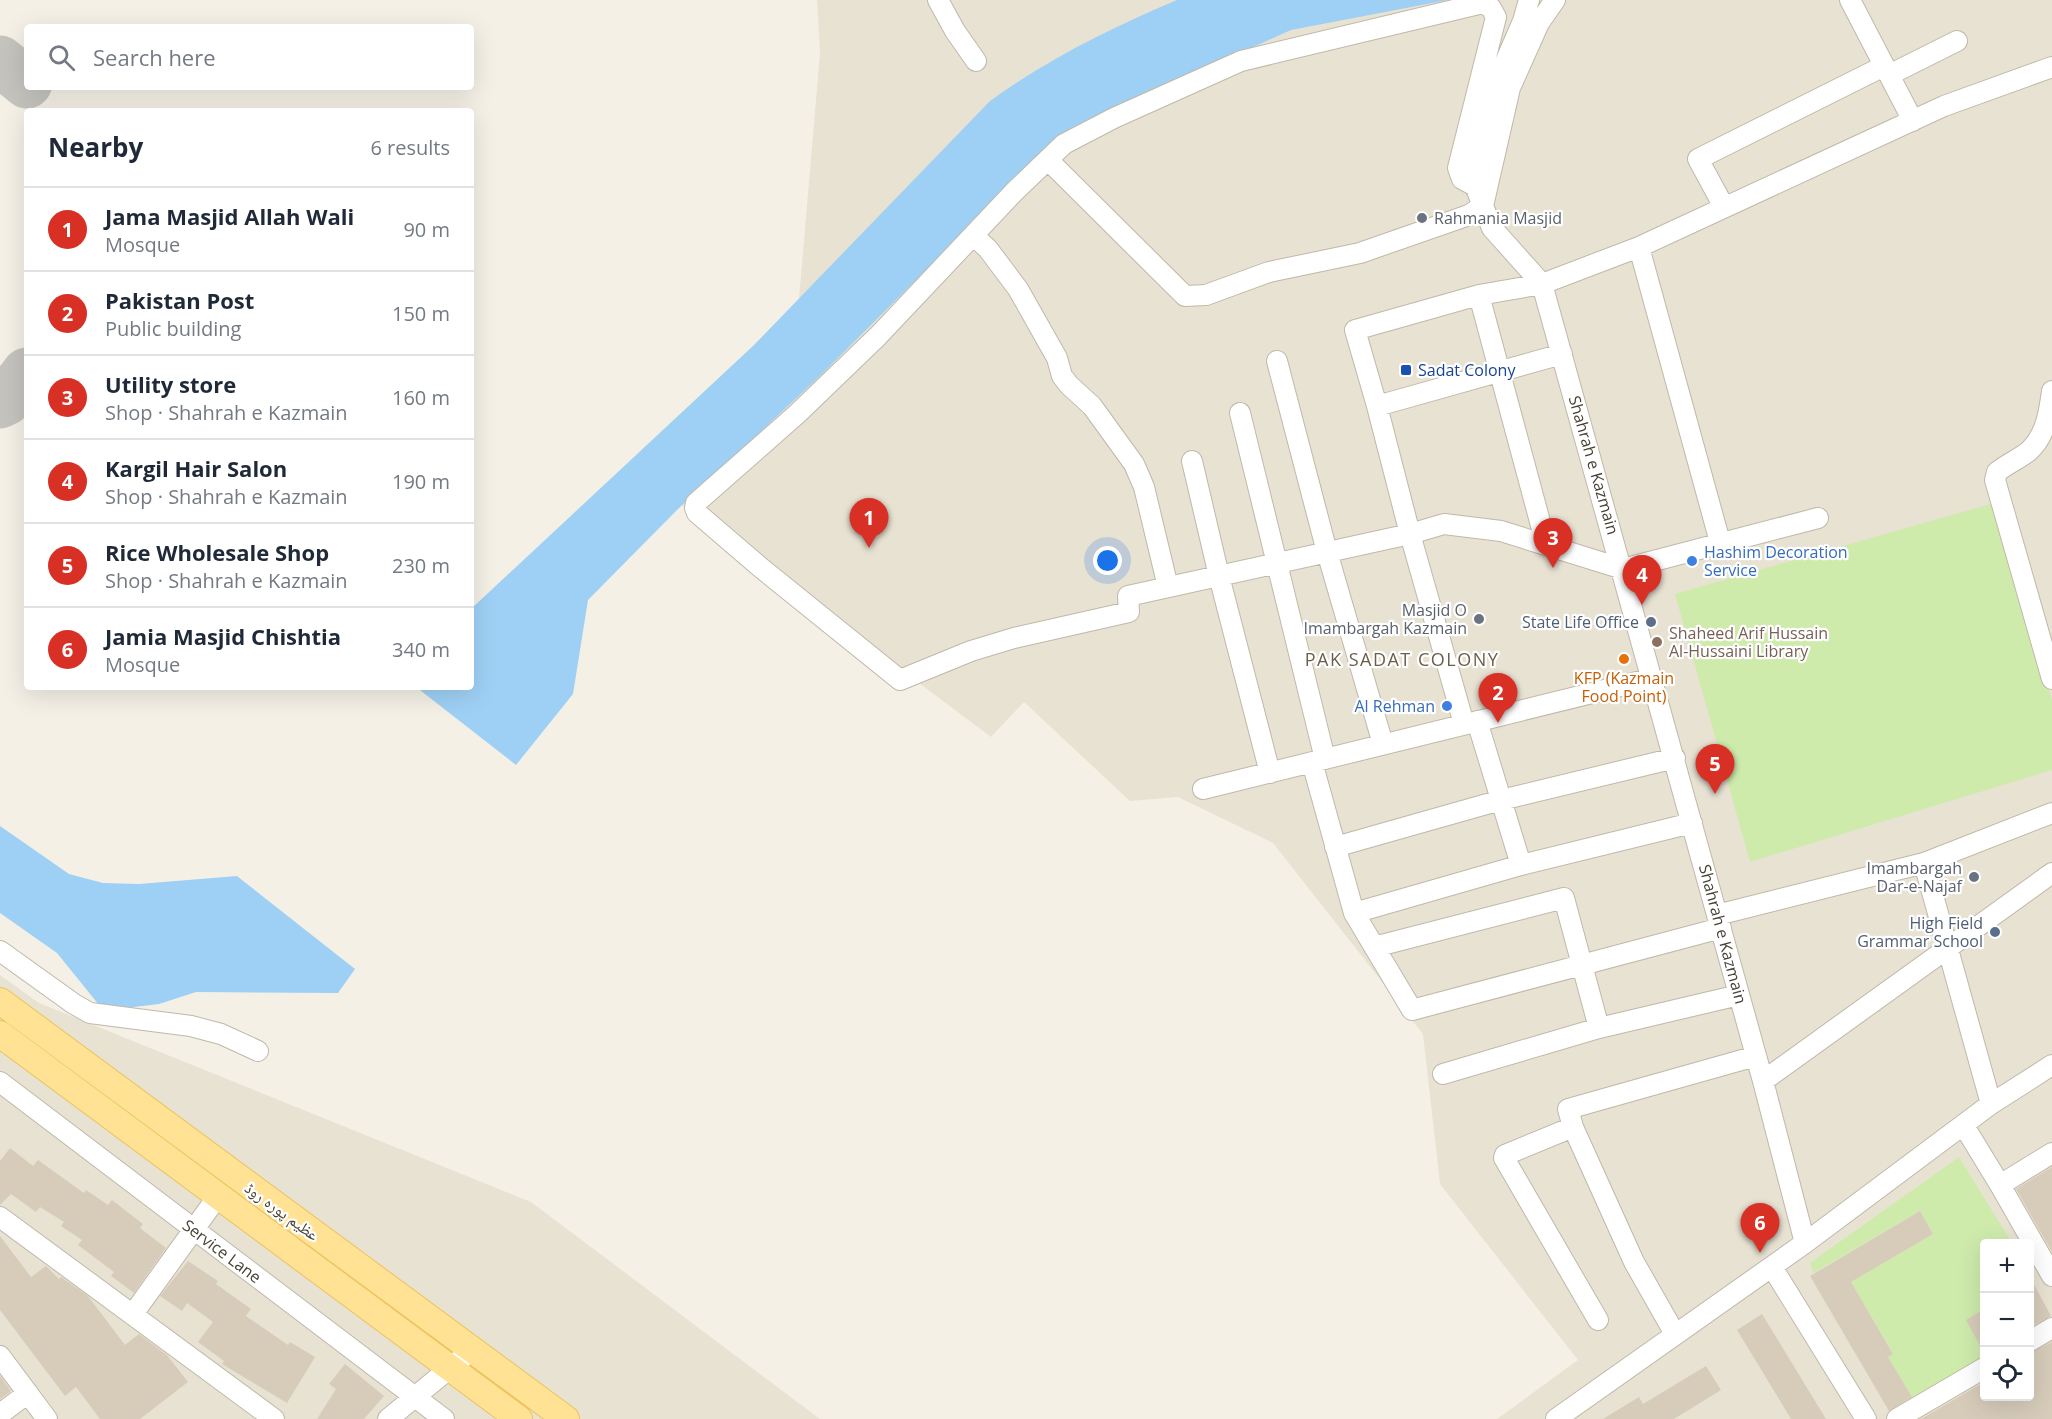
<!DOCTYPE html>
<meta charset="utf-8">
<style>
:root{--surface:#fff;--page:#f6f6f7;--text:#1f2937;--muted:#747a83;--line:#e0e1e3;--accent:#d93025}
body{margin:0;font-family:"Open Sans","Noto Naskh Arabic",sans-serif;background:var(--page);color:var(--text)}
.controls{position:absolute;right:18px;bottom:18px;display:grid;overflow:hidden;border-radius:6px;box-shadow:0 6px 24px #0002}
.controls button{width:54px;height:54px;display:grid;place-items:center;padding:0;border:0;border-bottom:2px solid var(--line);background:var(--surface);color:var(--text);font:30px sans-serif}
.you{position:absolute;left:1108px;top:561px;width:21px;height:21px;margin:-15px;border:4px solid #fff;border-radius:50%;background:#1a73e8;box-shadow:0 0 0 9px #1a73e833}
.badge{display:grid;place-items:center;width:39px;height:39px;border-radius:50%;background:var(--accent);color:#fff;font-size:20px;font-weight:700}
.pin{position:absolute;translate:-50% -50px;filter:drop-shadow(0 2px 3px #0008)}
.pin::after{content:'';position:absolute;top:32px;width:21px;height:18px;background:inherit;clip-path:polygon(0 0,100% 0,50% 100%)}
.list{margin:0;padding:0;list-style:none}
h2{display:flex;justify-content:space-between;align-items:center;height:78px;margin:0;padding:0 24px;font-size:26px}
h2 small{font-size:20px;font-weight:400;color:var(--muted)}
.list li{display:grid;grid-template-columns:39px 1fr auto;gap:18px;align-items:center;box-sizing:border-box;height:84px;padding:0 24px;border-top:2px solid var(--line)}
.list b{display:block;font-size:22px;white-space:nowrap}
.list p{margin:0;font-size:20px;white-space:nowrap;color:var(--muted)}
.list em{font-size:20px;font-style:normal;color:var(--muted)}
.icon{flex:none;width:33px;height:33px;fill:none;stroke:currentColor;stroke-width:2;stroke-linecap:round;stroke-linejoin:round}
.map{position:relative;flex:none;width:2052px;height:1419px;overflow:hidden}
.search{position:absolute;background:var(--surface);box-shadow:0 6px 24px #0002;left:24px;top:24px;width:450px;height:66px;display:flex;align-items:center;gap:15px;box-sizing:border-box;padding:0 21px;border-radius:6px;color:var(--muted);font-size:22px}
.panel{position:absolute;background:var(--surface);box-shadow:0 6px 24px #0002;left:24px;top:108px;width:450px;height:582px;border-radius:6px}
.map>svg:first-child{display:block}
.residential{fill:#e8e2d3;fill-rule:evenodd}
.green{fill:#ceebac}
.water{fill:#9ed0f5}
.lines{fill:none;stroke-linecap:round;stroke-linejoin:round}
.taxiway{stroke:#c5c3be;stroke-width:51}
.building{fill:#d7ccba}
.minor-casing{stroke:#c0b8a8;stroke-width:22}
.major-casing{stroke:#ecc35c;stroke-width:28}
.minor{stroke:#fff;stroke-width:20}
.major{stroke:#ffe294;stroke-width:26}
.worship-dot{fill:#6b7280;stroke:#fff;stroke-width:2}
.transit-dot{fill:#1a4fb4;stroke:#fff;stroke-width:2}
.shop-dot{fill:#3f7fe0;stroke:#fff;stroke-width:2}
.service-dot{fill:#5c6f8a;stroke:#fff;stroke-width:2}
.education-dot{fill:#8d6e63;stroke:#fff;stroke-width:2}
.food-dot{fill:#e8710a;stroke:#fff;stroke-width:2}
.labels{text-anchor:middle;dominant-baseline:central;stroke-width:4.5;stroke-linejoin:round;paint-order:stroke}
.worship-label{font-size:16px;fill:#5b616d;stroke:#fff;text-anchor:end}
.transit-label{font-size:16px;fill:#164399;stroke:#fff;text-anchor:start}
.street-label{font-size:16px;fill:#474035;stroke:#fff}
.shop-label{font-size:16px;fill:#366cbe;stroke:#fff;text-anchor:start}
.service-label{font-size:16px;fill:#4e5e75;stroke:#fff;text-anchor:end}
.education-label{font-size:16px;fill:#785e54;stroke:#fff;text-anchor:start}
.food-label{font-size:16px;fill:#c56008;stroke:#fff}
.neighbourhood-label{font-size:18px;letter-spacing:1.5px;fill:#6b5f4b;stroke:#fff}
</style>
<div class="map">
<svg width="2052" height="1419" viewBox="0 0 2052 1419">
<rect width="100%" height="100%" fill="#f4f0e6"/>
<path class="residential" d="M817 0H2052V1419H1497L1578 1360 1440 1184 1423 1034 1273 843 1178 797 1130 801 1024 702 991 737 651 482 795 346 820 53ZM1984 1244H2030V1396H1984Z
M0 975 39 1003 531 1202 820 1419H0Z"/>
<path class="green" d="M1994 503 2052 700V770L1750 862 1675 594Z
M1959 1157 2012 1243 1984 1244V1358L1913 1400 1888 1357 1893 1353 1851 1282 1933 1234 1920 1211 1813 1273 1810 1263Z"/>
<path class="water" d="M1177 0H1448L1291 30 1071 129 1021 171 939 257 820 376 677 510 588 600 573 694 516 765 416 687H471V609L754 345 990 101C1046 60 1113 27 1177 0Z
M0 826 69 874 103 883 139 884 237 876 355 969 338 993 196 992 159 1004 126 1008 99 1005 57 953 0 913Z"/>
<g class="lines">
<path class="taxiway" d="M0 61 27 83
M0 403 6 400 27 373"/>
</g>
<path class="building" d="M10 1148 33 1166 38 1160 84 1193 86 1190 108 1205 112 1200 143 1224 140 1228 166 1248 134 1293 111 1276 114 1272 78 1245 82 1240 61 1226 64 1222 40 1207 36 1212 11 1194 0 1205V1161Z
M2052 1167V1252L2016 1189Z
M1920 1211 1933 1234 1851 1282 1893 1354 1888 1357 1912 1397 1889 1411 1810 1276Z
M0 1236 31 1277 46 1266 59 1279 61 1277 88 1296 125 1345 139 1334 167 1355 188 1382 140 1419H100L76 1387 65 1396 0 1310Z
M188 1261 218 1281 216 1284 251 1309 246 1316 288 1345 290 1342 315 1357 287 1403 222 1364 224 1361 198 1342 213 1322 187 1303 182 1311 160 1296Z
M2030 1277 2051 1316 2030 1327Z
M1984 1309V1353L1966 1320Z
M1762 1314 1826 1419H1791L1737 1330Z
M2052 1342V1419H1921L1984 1382V1396H2030V1353Z
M345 1364 384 1396 364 1419H317L336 1389 329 1384Z
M1706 1366 1721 1390 1674 1419H1603L1639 1397 1643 1404Z
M0 1376 11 1391 0 1399Z"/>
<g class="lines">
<g class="minor-casing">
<path id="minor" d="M938 0 955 31 976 61
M1529 0 1523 21 1500 74 1477 168 1475 186 1492 228 1542 284 1763 1081 1805 1243
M1850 0 1913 121
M1889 75 1957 41
M1048 160 1185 296 1206 295 1269 272 1360 253 1469 215 1483 206 1510 88 1539 23 1555 0
M1475 186 1462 179 1458 168 1496 17 1491 8 1483 3 1241 61 1114 118 1064 144 1014 192 878 336 797 414 696 503 695 508 697 513 760 567 900 680 971 651 1014 638 1129 612 1128 596 1410 534 1444 524 1501 531 1623 569 1818 518
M1724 207 1698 159 1884 66
M974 236 988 249 1018 289 1057 358 1062 376 1069 385 1092 406 1134 464 1144 487 1168 587
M1639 247 1720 542
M1479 295 1546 544
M1277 361 1327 552 1383 744
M2052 391C2049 413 2046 435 2029 451 2019 459 2007 464 1997 472L1995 480 2052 679
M1377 406 1562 354
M1240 413 1325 759
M1192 461 1219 576 1270 773
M1477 721 1521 865
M1464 724 1410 534 1377 406 1355 330 1479 295 1542 284 1639 247 1944 106 2052 67
M1312 762 1354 913 1412 1010 1721 928
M1203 789 1653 678
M1335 847 1501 800 1675 758
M1924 863 1991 1104
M1354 913 1521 865 1692 823
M1717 915 1924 863 2052 813
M1374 947 1564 898 1599 1028
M0 951 74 1004 90 1013 191 1026 221 1034 258 1051
M1443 1074 1599 1028 1739 995
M1763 1081 2052 873
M0 1082 444 1419
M1964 1126 2000 1185 2052 1276
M1573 1127 1505 1155 1504 1158 1598 1320
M2000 1185 2052 1153
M0 1217 274 1419
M1772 1267 1866 1419
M133 1314 218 1196
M1675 1334 1634 1262 1573 1127 1568 1109 1756 1056
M2030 1341 2052 1328
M0 1356 47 1419
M0 1414 28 1393
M388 1419 472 1350
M1556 1419 1805 1243 1991 1104 2052 1065
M1897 1419 1984 1368"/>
</g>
<g class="major-casing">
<path id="major" d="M0 1001 566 1419
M0 1034 519 1419"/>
</g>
<use href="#minor" class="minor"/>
<use href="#major" class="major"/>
</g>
<g class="worship-dot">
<circle cx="1422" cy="218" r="6"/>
<circle cx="1479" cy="619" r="6"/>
<circle cx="1974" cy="877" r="6"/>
</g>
<rect class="transit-dot" x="1400" y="364" width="12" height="12" rx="3"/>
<g class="shop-dot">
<circle cx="1692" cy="561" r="6"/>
<circle cx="1447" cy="706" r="6"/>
</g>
<g class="service-dot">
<circle cx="1651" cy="622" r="6"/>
<circle cx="1995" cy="932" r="6"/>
</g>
<circle class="education-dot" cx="1657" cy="642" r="6"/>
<circle class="food-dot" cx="1624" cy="659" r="6"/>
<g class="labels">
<g class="worship-label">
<text x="1434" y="218" text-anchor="start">Rahmania Masjid</text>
<text x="1467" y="610">Masjid O<tspan x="1467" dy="18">Imambargah Kazmain</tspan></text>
<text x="1962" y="868">Imambargah<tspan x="1962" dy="18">Dar-e-Najaf</tspan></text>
</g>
<g class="transit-label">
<text x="1418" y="370">Sadat Colony</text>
</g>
<g class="street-label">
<text transform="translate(1594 465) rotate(74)">Shahrah e Kazmain</text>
<text transform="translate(1723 934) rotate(75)">Shahrah e Kazmain</text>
<text transform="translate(282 1211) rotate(36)">عظیم پورہ روڈ</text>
<text transform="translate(222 1251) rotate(37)">Service Lane</text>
</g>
<g class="shop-label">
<text x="1704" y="552">Hashim Decoration<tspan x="1704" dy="18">Service</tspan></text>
<text x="1435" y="706" text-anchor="end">Al Rehman</text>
</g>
<g class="service-label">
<text x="1639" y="622">State Life Office</text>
<text x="1983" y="923">High Field<tspan x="1983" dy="18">Grammar School</tspan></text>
</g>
<g class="education-label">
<text x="1669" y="633">Shaheed Arif Hussain<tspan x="1669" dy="18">Al-Hussaini Library</tspan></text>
</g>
<g class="food-label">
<text x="1624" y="678">KFP (Kazmain<tspan x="1624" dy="18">Food Point)</tspan></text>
</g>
<g class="neighbourhood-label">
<text x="1402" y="659">PAK SADAT COLONY</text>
</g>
</g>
</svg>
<div class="controls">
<button>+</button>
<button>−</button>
<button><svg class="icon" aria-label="locate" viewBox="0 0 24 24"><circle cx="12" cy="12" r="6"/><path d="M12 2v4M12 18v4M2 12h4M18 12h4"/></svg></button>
</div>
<div class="you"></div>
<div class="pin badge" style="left:869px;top:548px">1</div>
<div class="pin badge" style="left:1498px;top:723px">2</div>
<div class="pin badge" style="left:1553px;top:568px">3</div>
<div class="pin badge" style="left:1642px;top:605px">4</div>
<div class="pin badge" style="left:1715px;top:794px">5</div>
<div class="pin badge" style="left:1760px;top:1253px">6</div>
<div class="search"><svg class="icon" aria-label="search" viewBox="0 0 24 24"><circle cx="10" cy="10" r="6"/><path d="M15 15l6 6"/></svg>Search here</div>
<section class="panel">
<h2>Nearby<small>6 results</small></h2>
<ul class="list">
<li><span class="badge">1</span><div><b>Jama Masjid Allah Wali</b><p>Mosque</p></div><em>90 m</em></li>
<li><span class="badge">2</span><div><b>Pakistan Post</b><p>Public building</p></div><em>150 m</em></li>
<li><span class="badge">3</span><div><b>Utility store</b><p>Shop · Shahrah e Kazmain</p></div><em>160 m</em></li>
<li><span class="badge">4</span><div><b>Kargil Hair Salon</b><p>Shop · Shahrah e Kazmain</p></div><em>190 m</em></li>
<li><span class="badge">5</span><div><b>Rice Wholesale Shop</b><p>Shop · Shahrah e Kazmain</p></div><em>230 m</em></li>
<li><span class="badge">6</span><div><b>Jamia Masjid Chishtia</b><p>Mosque</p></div><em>340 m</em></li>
</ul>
</section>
</div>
